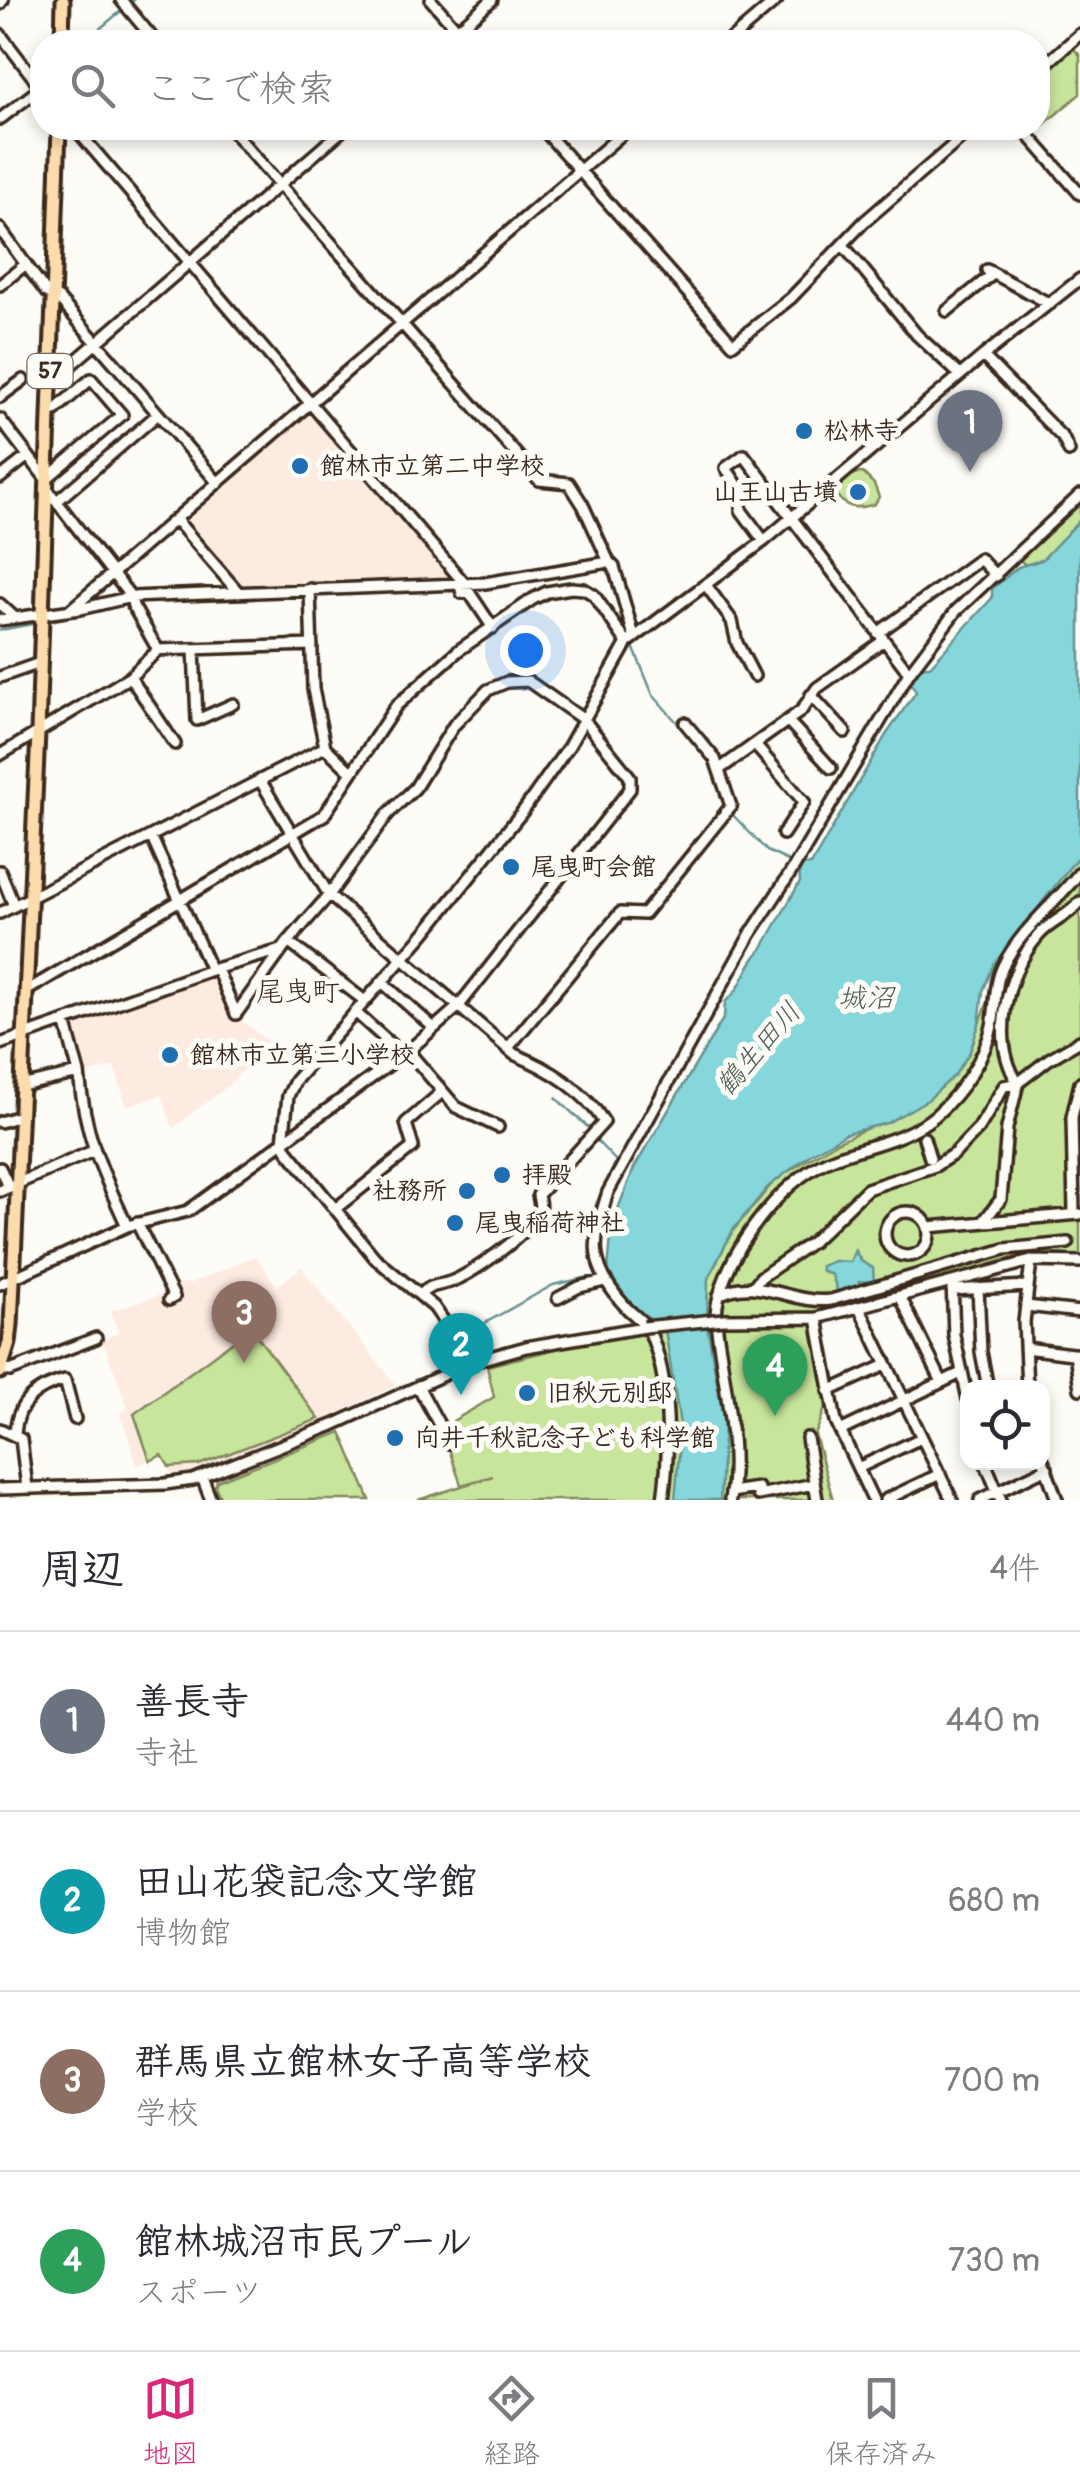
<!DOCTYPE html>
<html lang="ja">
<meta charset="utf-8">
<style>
:root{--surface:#fff;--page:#f7f7f7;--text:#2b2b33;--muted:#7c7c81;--line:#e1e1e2;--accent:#db2777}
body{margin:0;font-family:Pangolin,"Klee One",sans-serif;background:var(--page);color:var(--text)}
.controls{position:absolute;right:30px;bottom:30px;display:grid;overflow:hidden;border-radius:20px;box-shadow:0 5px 15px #0003}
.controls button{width:90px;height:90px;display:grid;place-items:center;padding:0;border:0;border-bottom:2px solid var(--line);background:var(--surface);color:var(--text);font:50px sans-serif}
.you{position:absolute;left:525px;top:650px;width:35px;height:35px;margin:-25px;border:8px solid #fff;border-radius:50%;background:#1a73e8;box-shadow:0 0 0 15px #1a73e833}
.badge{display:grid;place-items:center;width:65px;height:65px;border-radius:50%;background:var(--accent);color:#fff;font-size:32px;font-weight:700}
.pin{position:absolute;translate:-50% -82px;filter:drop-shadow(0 2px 5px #0008)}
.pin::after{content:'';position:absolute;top:52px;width:35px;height:30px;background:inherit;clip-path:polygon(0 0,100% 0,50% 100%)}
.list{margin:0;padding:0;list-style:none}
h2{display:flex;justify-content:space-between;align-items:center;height:130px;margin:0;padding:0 40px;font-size:42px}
h2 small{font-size:32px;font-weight:400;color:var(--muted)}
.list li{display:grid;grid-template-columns:65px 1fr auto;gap:30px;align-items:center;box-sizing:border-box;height:180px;padding:0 40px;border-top:2px solid var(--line)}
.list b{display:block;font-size:38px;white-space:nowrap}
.list p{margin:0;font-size:32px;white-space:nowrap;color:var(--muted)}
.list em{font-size:32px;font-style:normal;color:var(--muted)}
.icon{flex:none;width:55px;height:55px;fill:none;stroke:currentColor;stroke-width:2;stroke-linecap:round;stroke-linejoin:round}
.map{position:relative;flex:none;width:1080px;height:1500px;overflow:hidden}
.search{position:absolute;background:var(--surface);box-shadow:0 5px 15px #0003;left:30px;right:30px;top:30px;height:110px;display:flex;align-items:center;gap:25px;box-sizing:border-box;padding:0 35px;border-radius:40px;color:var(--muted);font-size:38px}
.sheet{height:850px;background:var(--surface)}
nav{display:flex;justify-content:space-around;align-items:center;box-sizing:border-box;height:140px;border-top:2px solid var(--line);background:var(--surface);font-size:28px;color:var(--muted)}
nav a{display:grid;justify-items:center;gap:5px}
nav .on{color:var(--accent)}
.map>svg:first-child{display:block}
.built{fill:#fdebe2}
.green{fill:#c8e59c;stroke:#82885d;stroke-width:2.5}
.water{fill:#85d7db;stroke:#67928f;stroke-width:2.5}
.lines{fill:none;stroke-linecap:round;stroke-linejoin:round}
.stream{stroke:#67928f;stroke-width:2.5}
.minor-casing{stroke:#3b2a1e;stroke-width:16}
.major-casing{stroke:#3b2a1e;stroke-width:19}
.minor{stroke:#fdfcf7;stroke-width:9}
.major{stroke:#fcdcac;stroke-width:11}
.minor-bridge-casing{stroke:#3b2a1e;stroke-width:16;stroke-linecap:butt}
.minor-bridge{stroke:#fdfcf7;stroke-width:9}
.poi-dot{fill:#1f6fb2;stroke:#fdfcf7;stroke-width:4}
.labels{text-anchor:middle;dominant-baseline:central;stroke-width:10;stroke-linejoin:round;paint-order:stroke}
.shield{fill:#fdfcf7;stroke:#75695f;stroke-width:2.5}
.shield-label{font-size:22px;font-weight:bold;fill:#3b2a1e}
.poi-label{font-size:25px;font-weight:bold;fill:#3b2a1e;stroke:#fdfcf7;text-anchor:start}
.neighbourhood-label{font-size:28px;fill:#3b2a1e;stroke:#fdfcf7}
.water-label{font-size:28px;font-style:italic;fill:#515e57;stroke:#fdfcf7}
</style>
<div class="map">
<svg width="1080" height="1500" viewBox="0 0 1080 1500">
<rect width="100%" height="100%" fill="#fdfcf7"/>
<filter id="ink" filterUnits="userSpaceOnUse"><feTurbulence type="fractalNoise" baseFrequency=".01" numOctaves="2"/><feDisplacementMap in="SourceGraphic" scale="20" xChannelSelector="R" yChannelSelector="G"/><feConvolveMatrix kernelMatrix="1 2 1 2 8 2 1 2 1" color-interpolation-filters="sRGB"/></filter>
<g filter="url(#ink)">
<path class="built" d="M307 410 455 580 241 589 182 521Z
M216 971 233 1013 271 1044 224 1089 173 1128 161 1095 127 1106 114 1066 83 1075 69 1023Z
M256 1256 277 1287 301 1267 396 1385 330 1417 194 1471 172 1475 162 1455 137 1465 120 1414 128 1407 102 1340 118 1333 111 1311 166 1293 164 1287 172 1283H191Z"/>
<path class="green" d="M1072 47 1080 55V94L1035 132 1031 128H1038V80Z
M863 473 874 484 879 497 875 504C858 509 848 510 837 496L839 487 852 474Z
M1080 503V520L1042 560 1025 565 1019 559Z
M1080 854V1258L1061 1254 1015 1257 812 1317 826 1406 815 1435 833 1500H418L493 1476 461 1485 449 1449 443 1441 453 1421 494 1397 487 1366 565 1347 676 1328 708 1279 732 1232 776 1179 836 1142 882 1122 947 1081 979 1024 1023 917Z
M251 1328 319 1419 199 1465 169 1467 162 1455 150 1461 134 1414Z
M341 1432 370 1500H221L215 1486 217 1481Z"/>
<path class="water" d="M1080 520V854L994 964 983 991 979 1024 970 1052 955 1075 929 1099 887 1123 847 1133 812 1153 768 1187 733 1230 708 1279 707 1325 724 1422 720 1500H675L681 1431 665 1330 635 1311 608 1271 612 1224 634 1168 724 1017 725 1002C744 988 745 965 762 949L800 882 799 869 802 865H811L886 735 916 692 911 683 920 666H930L992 598V589L1018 567 1042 560Z
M855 1250 861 1261 873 1268 874 1281 859 1282 860 1288 838 1293 832 1275 822 1271 821 1266 834 1261 850 1262Z
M798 1342 801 1366 748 1375 744 1351Z"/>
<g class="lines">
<path class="stream" d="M84 42 134 0
M0 112 33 87 35 89
M597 568 610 571 628 636
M313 595 455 589
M46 622 138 602 305 595
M0 630 38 623
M632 644 653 695 710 760 722 793
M732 814 767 851 801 867
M556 1098 592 1131
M594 1209 616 1161 595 1139
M476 1328 553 1285 589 1277"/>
<g class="minor-casing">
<path id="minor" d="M121 0 156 42
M431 0 468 42
M0 4 3 0
M0 34 42 89
M443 42 492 0
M728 42 777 0
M1038 71 1080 34
M0 119 42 87
M75 128 464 583
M230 128 539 480 569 483 583 505 609 562
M542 128 733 344 791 298 864 222 973 128
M1022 128 1080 194
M0 229 46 292 59 299 218 483
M843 245 917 335 960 375
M987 270 1050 304
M0 285 26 264
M947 311 993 274
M983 356 1063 438 1069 451
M50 383 345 128
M0 397 23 380
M0 419 46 479 122 415 91 379 55 410 49 411
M0 478 28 456
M57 501 158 414
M176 520 239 593
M764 541 741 510 742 492 726 468 744 455 909 673
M459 583 462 593 469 592 493 628
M706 585 732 621 737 643 754 676
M310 589 313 689 325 747 352 773
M0 604 14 617
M70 610 629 128
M0 620 80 609 131 597 485 583 609 562 614 567 634 636
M878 633 980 559 996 576
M194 649 197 720 233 704
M158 650 312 645
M0 677 40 663
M130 677 175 744
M811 695 845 732
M788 721 831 768
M755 745 804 802 783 834
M0 755 130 677 158 650 133 606 131 597 47 489
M720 769 801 711 817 688 883 641
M260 780 329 895 514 1054C550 1069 583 1089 604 1122L538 1195C539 1201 541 1206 539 1211 533 1231 471 1275 450 1282 438 1286 431 1284 421 1294
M151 836 211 970 281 950
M0 871 14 906
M0 913 325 747
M288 942 365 1001
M382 982 434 1028
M26 991 324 815 396 706 459 650 533 599 547 592 571 588 584 589 594 595 627 643
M355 1012 403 1055
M0 1044 211 970
M508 1048 620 913 644 914 731 806 715 759 685 723
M408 1051 456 1107 498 1127
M79 1073C85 1137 101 1169 127 1226
M21 1086 79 1073 65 1021
M0 1122 20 1116
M924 1138 930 1158
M0 1168 9 1187
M0 1191 93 1151
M335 1209 413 1147 406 1123 442 1092
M885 1234a22 22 0 1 1 44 0a22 22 0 1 1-44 0Z
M1074 1214 1072 1117 1080 1083
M983 1222 1001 1199 1007 1128 1018 1083 1049 1059 1080 1041
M137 1223 174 1297 169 1300
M928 1227 1080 1214
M952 1282 954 1335 968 1399
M0 1284 127 1226 188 1211 408 1051 458 1007 630 789V777L584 720 528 681 507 682 488 690 454 725 415 788 388 814 329 895 288 942 236 1014 217 969
M753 1287 761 1277 812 1242 867 1189 935 1166 955 1153 979 1128 1004 1086 1018 1083C990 1040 1006 974 1038 936 1050 922 1067 917 1080 902
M978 1288 981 1352 988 1388
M952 1290 1028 1286
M719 1295C756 1274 792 1305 831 1300L1005 1249 1068 1243
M558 1298 579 1287 604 1281
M901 1298 942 1382
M1026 1306 1080 1312
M860 1309 952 1500
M817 1318 836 1422 873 1500
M724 1319 817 1318 1031 1261 1080 1262
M1025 1348 1080 1355
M1075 1354 1080 1389
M472 1362 434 1307 375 1258 287 1150 283 1142 288 1096 295 1081 424 934 523 811 569 746 627 643 764 541 983 356 1080 279
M1 1369 10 1371 96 1338
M418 1386 449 1443
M1027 1388 1024 1322 1031 1261
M829 1391 886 1365
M0 1429 21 1439 27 1488
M840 1431 961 1373
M15 1434C17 1402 35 1388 65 1380L75 1419
M807 1438 817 1500
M1042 1457 1057 1500
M985 1462 1001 1500
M858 1468 921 1438
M202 1477 211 1500
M0 1489 165 1484 193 1480 333 1425 472 1362 526 1347 644 1327
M731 1492 758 1488V1495L814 1484
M663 1500C670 1449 671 1381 650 1333 645 1321 632 1315 624 1305 588 1265 592 1241 608 1192L750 935 793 869 909 673 956 611 1080 495
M730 1500C739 1454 727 1402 721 1356 718 1336 713 1316 719 1296 734 1242 785 1175 839 1156 871 1145 909 1138 936 1115 961 1093 985 1058 992 1026 996 1007 994 984 1003 966 1021 929 1055 904 1080 872
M885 1500 940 1474
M980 1500 1047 1468"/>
</g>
<g class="major-casing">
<path id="major" d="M62 42 63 0
M0 1372 9 1343 11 1325 38 733 59 128"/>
</g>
<use href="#minor" class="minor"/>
<use href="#major" class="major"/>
<g class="minor-bridge-casing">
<path id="minor-bridge" d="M644 1327 724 1319"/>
</g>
<use href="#minor-bridge" class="minor-bridge"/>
</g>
</g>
<g class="poi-dot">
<circle cx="804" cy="431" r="10"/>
<circle cx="300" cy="466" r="10"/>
<circle cx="858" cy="492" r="10"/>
<circle cx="511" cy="867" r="10"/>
<circle cx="170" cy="1055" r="10"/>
<circle cx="502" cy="1175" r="10"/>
<circle cx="467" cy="1191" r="10"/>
<circle cx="455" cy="1223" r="10"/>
<circle cx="527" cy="1393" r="10"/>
<circle cx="395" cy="1438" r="10"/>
</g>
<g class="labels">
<rect class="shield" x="27.5" y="354" width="45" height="34" rx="8"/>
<g class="shield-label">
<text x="50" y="371">57</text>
</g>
<g class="poi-label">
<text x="824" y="431">松林寺</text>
<text x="320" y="466">館林市立第二中学校</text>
<text x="838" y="492" text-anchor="end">山王山古墳</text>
<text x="531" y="867">尾曳町会館</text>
<text x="190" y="1055">館林市立第三小学校</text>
<text x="522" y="1175">拝殿</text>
<text x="447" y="1191" text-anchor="end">社務所</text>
<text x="475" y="1223">尾曳稲荷神社</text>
<text x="547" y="1393">旧秋元別邸</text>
<text x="415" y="1438">向井千秋記念子ども科学館</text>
</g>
<g class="neighbourhood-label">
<text x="298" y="992">尾曳町</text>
</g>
<g class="water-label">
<text x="866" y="998">城沼</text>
<text transform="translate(759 1049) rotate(-49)">鶴生田川</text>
</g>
</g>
</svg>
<div class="controls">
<button><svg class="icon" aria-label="locate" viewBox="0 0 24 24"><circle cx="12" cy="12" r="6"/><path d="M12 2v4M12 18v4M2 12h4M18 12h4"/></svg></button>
</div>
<div class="you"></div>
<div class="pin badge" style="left:970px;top:472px;background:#6b7280">1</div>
<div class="pin badge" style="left:461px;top:1395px;background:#0f9aa8">2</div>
<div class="pin badge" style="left:244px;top:1363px;background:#8d6e63">3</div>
<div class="pin badge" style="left:775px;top:1416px;background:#2e9e5b">4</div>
<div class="search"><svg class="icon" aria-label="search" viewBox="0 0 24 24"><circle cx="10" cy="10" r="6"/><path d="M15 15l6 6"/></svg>ここで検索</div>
</div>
<section class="sheet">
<h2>周辺<small>4件</small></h2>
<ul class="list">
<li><span class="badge" style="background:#6b7280">1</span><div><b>善長寺</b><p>寺社</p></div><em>440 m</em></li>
<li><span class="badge" style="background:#0f9aa8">2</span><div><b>田山花袋記念文学館</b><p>博物館</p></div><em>680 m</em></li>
<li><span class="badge" style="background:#8d6e63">3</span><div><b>群馬県立館林女子高等学校</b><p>学校</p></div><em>700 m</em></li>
<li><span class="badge" style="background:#2e9e5b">4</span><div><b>館林城沼市民プール</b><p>スポーツ</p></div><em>730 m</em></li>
</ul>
</section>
<nav>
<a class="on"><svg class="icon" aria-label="map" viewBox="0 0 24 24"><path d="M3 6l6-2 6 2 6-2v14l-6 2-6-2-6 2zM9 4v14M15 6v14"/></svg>地図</a>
<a><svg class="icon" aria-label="directions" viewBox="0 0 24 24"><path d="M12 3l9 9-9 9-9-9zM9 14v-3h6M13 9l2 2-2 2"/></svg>経路</a>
<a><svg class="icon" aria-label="saved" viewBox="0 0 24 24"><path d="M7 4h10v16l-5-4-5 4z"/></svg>保存済み</a>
</nav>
